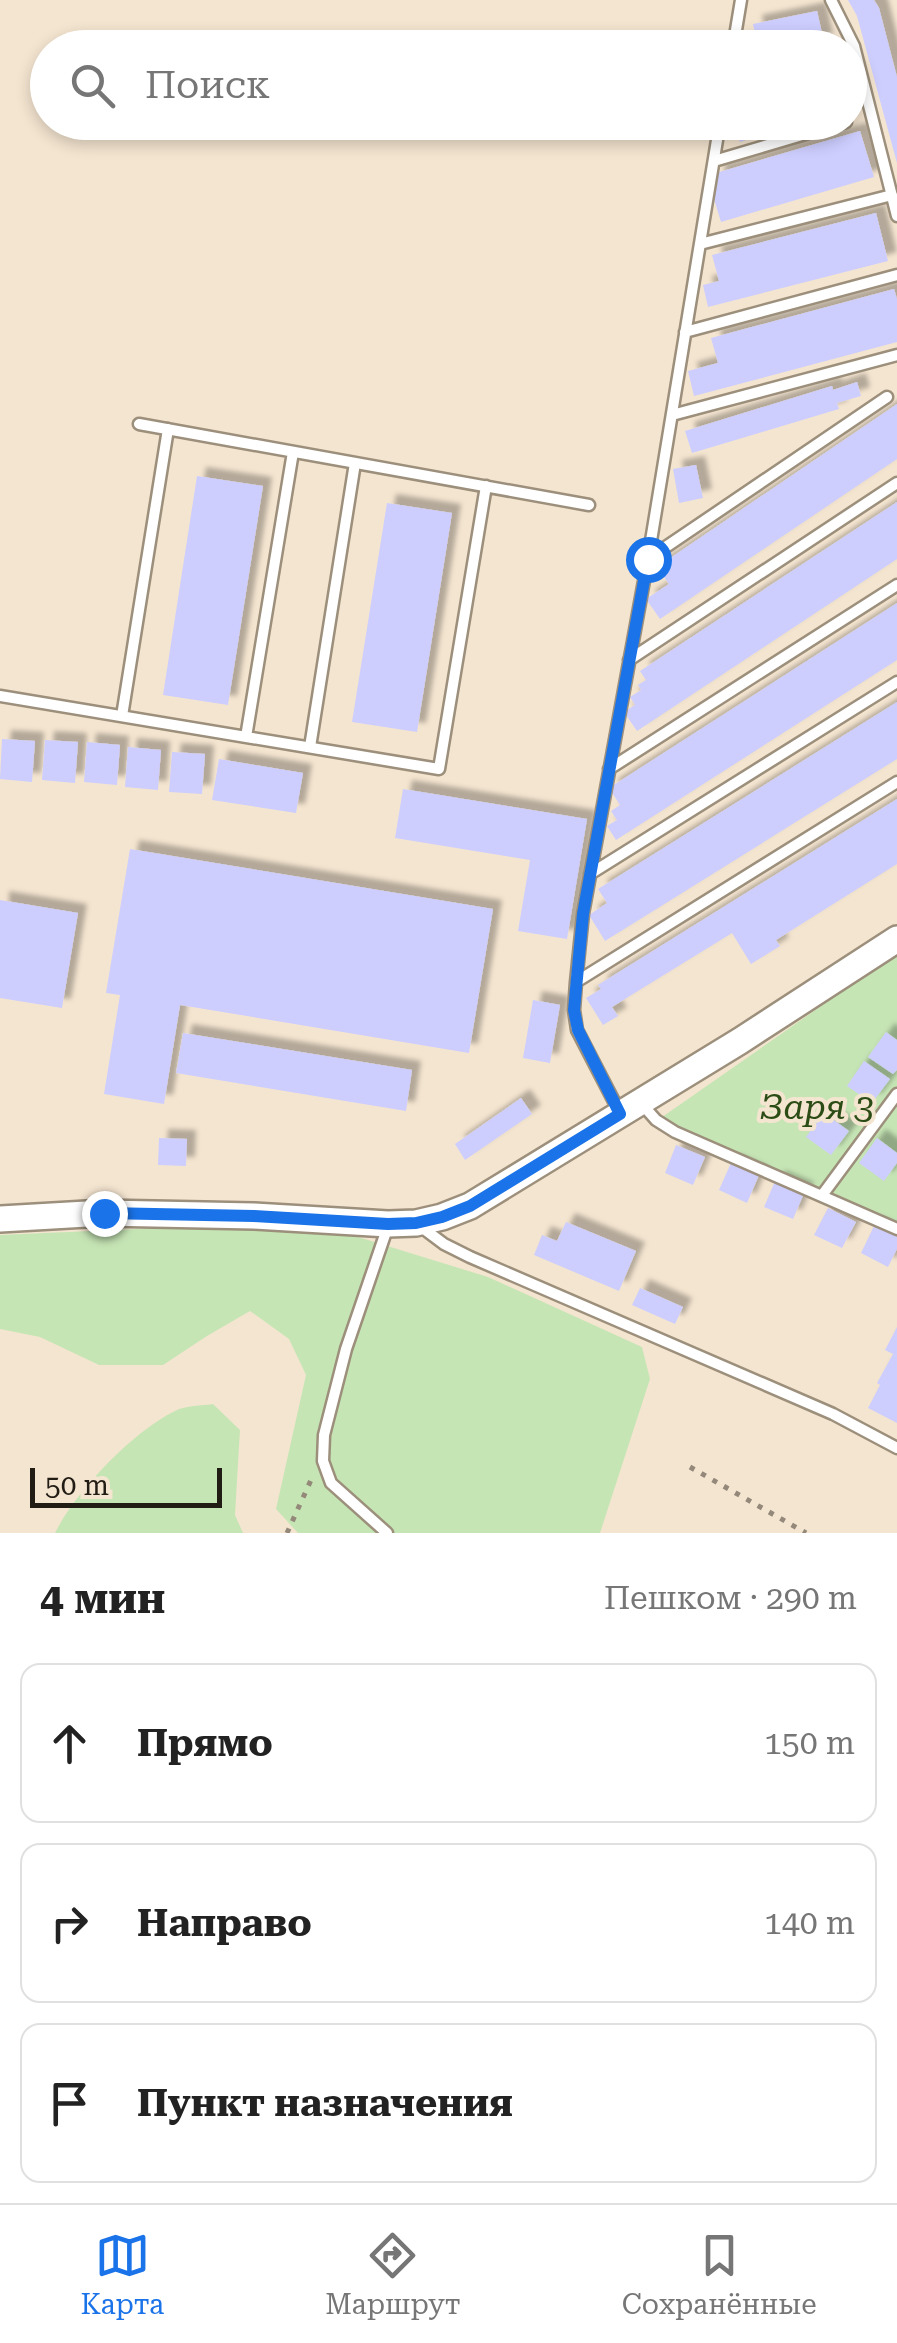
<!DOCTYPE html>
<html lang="ru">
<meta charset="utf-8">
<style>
:root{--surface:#fff;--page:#f2f2f2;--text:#222;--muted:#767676;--line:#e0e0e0;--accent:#1a73e8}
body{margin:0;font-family:"Roboto Serif",serif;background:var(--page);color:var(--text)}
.scale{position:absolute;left:30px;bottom:25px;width:192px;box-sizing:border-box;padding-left:10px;border:5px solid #211c14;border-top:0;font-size:28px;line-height:35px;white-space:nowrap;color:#211c14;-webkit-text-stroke:8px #f4e5d0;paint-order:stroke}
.stop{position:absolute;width:30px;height:30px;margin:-22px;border:8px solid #1a73e8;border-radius:50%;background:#fff}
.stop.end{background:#1a73e8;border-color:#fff;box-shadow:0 2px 10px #0008}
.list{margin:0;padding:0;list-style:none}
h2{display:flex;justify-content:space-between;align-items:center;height:130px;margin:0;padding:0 40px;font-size:42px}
h2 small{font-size:32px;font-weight:400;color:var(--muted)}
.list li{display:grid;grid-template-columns:65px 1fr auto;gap:30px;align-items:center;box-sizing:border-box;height:160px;margin:0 20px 20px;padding:0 20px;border:2px solid var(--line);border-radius:20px}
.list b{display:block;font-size:38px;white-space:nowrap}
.list em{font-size:32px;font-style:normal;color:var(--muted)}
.icon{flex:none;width:55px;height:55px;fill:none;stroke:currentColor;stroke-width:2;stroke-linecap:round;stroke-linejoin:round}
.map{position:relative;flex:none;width:897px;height:1533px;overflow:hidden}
.search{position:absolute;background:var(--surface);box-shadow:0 5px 15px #0003;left:30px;right:30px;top:30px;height:110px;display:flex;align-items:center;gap:25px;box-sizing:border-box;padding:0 35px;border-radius:55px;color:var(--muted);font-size:38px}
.sheet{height:670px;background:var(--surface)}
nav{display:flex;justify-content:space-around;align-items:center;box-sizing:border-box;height:140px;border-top:2px solid var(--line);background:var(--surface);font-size:28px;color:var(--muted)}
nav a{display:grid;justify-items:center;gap:5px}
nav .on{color:var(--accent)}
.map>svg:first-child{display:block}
.green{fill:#c6e5b5}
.building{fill:#cdcefe;filter:url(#shadow)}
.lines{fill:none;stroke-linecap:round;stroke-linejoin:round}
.service-casing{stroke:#9c8f7b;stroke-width:15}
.tertiary-casing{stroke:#9c8f7b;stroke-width:30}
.path{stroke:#938879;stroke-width:5;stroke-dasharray:5 8;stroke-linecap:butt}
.service{stroke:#fff;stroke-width:10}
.tertiary{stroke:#fff;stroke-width:25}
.route{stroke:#1a73e8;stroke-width:12}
.labels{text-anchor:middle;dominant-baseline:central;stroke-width:8;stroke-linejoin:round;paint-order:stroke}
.park-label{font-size:35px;font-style:italic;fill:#2b4c15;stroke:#f4e5d0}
</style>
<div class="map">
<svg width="897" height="1533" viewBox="0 0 897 1533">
<defs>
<filter id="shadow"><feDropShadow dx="9" dy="-9" stdDeviation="2.5" flood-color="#0004"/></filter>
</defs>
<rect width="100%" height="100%" fill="#f4e5d0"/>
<path class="green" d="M897 953V1231L655 1122Z
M227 1225 355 1236 488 1277 642 1347 650 1379 600 1533H298L276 1509 306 1375 289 1339 250 1311 207 1336 163 1365H99L40 1337 0 1329V1235Z
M213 1404 240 1430 235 1515 243 1533H55C76 1491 132 1432 175 1411 186 1405 201 1406 213 1404Z"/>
<path class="building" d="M848 0H874L879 8 897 77V163L857 16Z
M817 11 824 42 797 48H758L753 24Z
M733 122H797V123L740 142Z
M860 131 874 177 721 222 714 199 716 173Z
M876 213 888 261 708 307 703 285 719 281 712 255Z
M894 289 897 299V342L694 396 688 371 718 363 711 338Z
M857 382 861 396 837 403 839 409 692 453 685 431 832 386 833 390Z
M897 404V459L660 619 646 599 669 584 657 567Z
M696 465 703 498 679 503 673 469Z
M197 476 263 486 228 705 163 695Z
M897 502V559L637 731 624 712 635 705 630 697 641 690 638 685 646 680 640 671Z
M387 503 452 513 417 732 352 722Z
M897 603V660L616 840 607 826 617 820 611 811 620 805 609 788Z
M897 702V759L605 941 589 915 607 903 598 889Z
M2 739 35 741 32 782 0 779Z
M45 740 78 742 75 783 42 780Z
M87 742 120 745 117 785 84 782Z
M128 747 161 750 158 790 125 787Z
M172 752 205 754 202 794 169 792Z
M219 759 303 773 296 813 212 800Z
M403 789 587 819 567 939 518 931 530 860 395 838Z
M897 799V864L776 940 780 946 751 964 732 933 612 1007 618 1016 603 1025 586 998 601 989 598 985Z
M130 849 493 909 469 1053 180 1005 164 1104 104 1094 120 995 106 993Z
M0 900 78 913 62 1008 0 998Z
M533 1000 560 1005 550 1063 523 1058Z
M886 1032 897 1040V1070L893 1074 868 1057Z
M183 1033 412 1070 406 1111 176 1073Z
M864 1061 890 1079 872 1103 847 1086Z
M521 1098 532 1114 465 1160 455 1144Z
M824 1113 849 1131 831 1155 806 1137Z
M159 1138 187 1139 186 1166 158 1165Z
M877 1138 897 1153V1163L884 1181 859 1163Z
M676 1145 705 1157 693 1185 665 1173Z
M731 1163 759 1175 747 1203 719 1190Z
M776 1179 805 1191 793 1219 764 1207Z
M828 1208 856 1222 842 1248 814 1235Z
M566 1222 636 1251 619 1291 534 1255 542 1235 557 1241Z
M874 1226 897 1237V1249L888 1267 861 1253Z
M640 1288 683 1307 675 1324 632 1305Z
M897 1327V1423L868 1408 880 1385 877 1383 893 1354 885 1350Z"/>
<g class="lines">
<g class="service-casing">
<path id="service" d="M831 0 854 46 897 216
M733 48 741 0
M714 161 846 122
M700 244 892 195
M685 332 897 275
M672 415 897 355
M139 424 589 505
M648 559 887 397
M629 660 897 483
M0 696 439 769 486 486
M122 716 168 429
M246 737 293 452
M310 747 355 463
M609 769 897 585
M590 874 897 682
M576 982 897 782
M641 1103 656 1120 675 1132 897 1229
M620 1113 577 1030 574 1010 576 982 583 914 648 559 720 122
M823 1194 897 1094
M420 1226 444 1244 470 1257 833 1414 897 1448
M387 1533 331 1483 323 1461 324 1435 346 1349 388 1226"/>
</g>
<g class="tertiary-casing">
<path id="tertiary" d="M0 1219 104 1213 254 1216 388 1224 416 1223 442 1217 470 1206 740 1041 897 939"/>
</g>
<path class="path" d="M690 1467 806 1533
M287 1533 311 1480"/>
<use href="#service" class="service"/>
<use href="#tertiary" class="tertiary"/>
</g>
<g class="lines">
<path class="route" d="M104 1213 254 1216 388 1224 416 1223 442 1217 470 1206 620 1114 578 1030 574 1010 583 914 648 559"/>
</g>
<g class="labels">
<g class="park-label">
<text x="817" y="1107">Заря 3</text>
</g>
</g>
</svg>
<div class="scale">50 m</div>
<div class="stop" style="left:648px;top:559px"></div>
<div class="stop end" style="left:104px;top:1213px"></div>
<div class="search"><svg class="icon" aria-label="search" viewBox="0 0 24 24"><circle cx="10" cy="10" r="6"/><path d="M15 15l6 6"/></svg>Поиск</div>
</div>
<section class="sheet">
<h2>4 мин<small>Пешком · 290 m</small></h2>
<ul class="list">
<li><svg class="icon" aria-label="ahead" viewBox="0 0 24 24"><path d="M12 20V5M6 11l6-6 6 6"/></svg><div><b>Прямо</b></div><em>150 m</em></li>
<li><svg class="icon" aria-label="right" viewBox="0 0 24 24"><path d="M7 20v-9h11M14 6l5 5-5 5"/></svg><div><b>Направо</b></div><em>140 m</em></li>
<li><svg class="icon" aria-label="arrive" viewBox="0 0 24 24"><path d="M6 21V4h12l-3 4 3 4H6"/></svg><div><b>Пункт назначения</b></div></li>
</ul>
</section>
<nav>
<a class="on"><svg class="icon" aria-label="map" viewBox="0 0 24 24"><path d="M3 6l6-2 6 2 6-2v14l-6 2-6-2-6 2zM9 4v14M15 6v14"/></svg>Карта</a>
<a><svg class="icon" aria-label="directions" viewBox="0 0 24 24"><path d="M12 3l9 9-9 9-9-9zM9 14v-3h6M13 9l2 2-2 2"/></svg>Маршрут</a>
<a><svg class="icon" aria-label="saved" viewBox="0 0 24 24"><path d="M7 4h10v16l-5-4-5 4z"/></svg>Сохранённые</a>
</nav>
